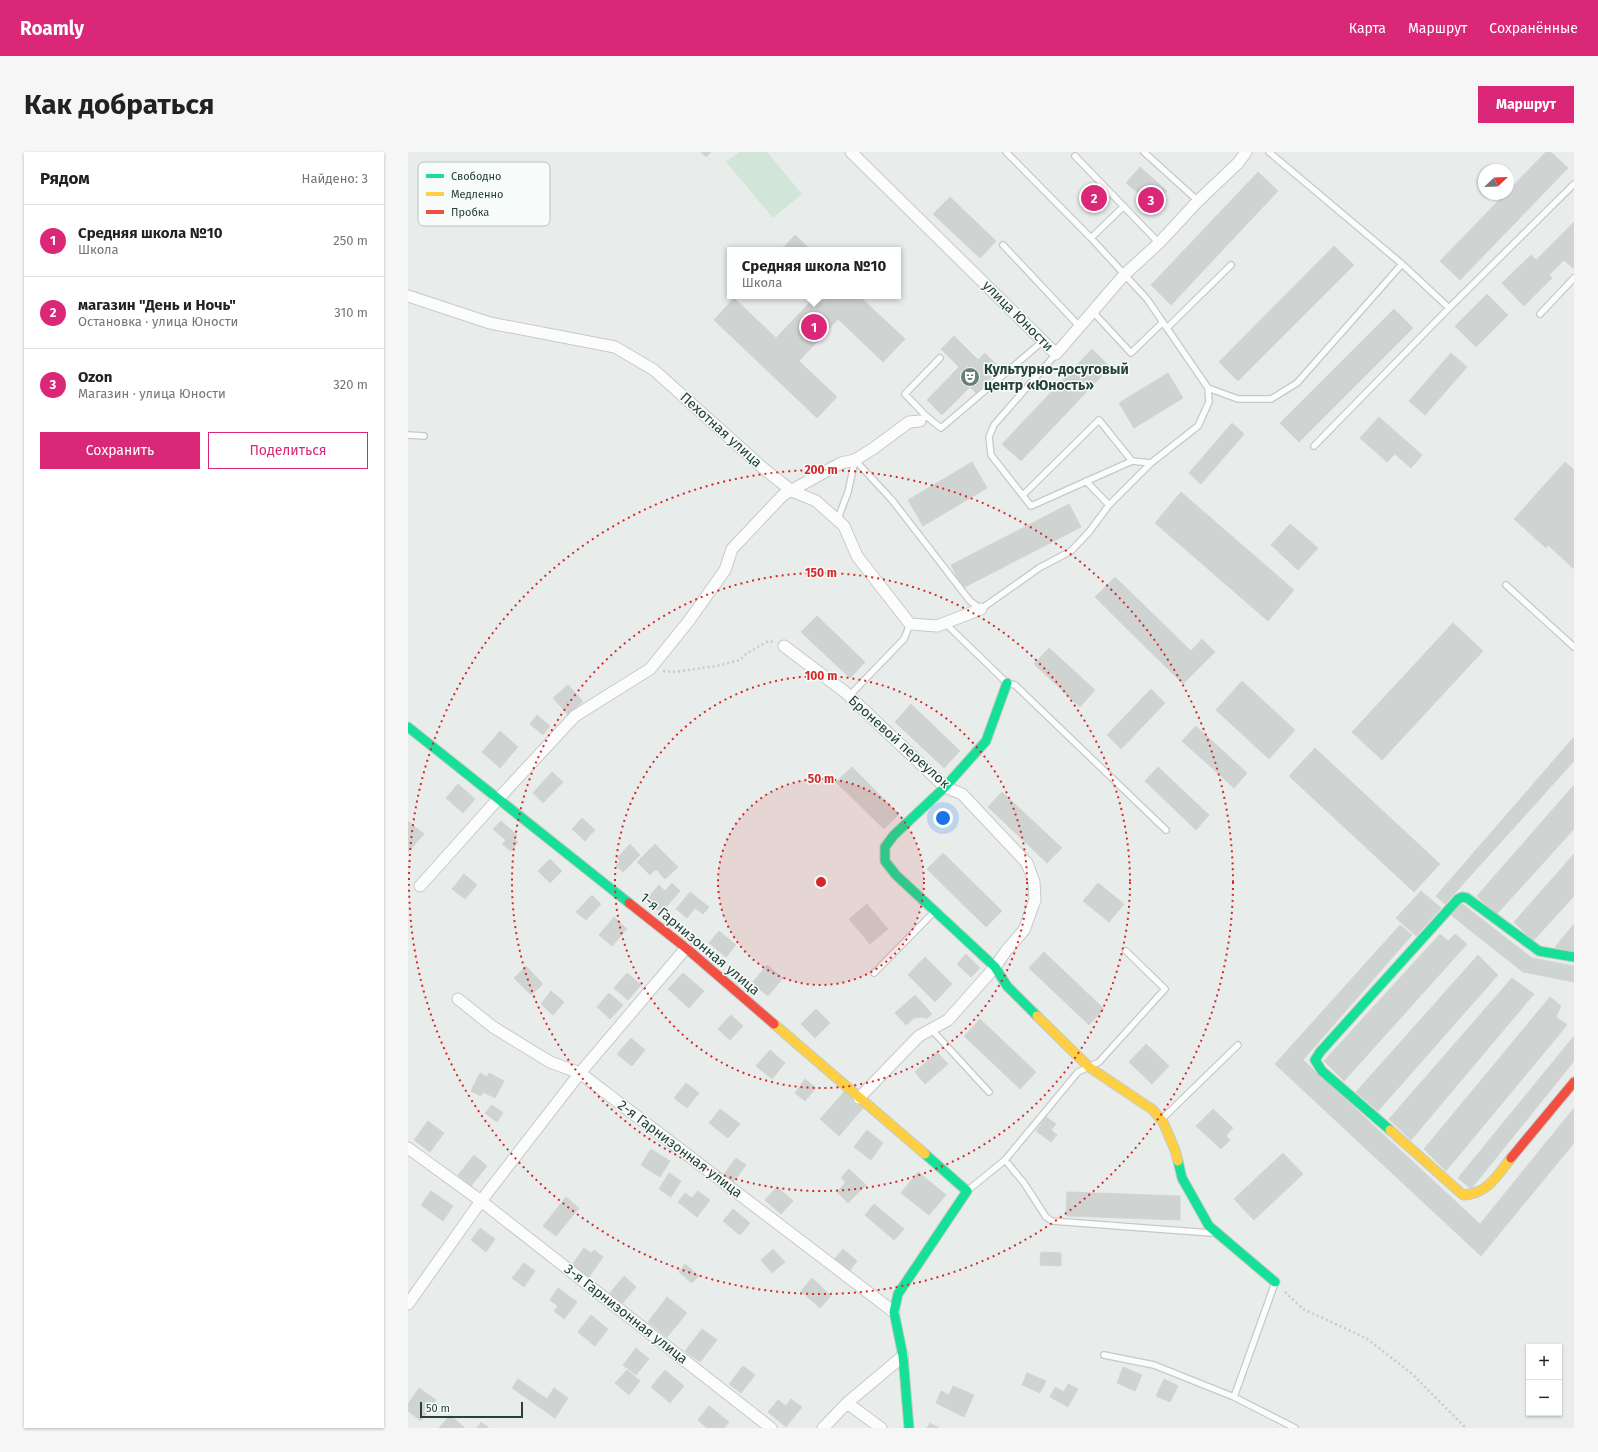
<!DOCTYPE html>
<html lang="ru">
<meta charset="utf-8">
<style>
:root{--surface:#fff;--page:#f6f6f6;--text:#222;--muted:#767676;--line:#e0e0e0;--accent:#db2777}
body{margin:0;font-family:"Fira Sans",sans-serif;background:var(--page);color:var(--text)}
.controls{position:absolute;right:12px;bottom:12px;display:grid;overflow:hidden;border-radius:0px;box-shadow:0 1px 3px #0004}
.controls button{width:36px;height:36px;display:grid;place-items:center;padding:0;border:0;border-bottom:1px solid var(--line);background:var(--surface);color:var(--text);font:20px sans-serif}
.compass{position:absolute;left:1070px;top:12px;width:36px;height:36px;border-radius:50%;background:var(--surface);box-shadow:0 1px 3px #0004;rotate:67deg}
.scale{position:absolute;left:12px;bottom:10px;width:103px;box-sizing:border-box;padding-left:4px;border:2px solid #24423a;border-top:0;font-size:11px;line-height:14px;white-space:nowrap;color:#24423a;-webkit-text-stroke:3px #f7fbf9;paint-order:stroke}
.you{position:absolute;left:535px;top:666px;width:14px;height:14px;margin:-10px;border:3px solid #fff;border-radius:50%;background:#1a73e8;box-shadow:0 0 0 6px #1a73e833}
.badge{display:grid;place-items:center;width:26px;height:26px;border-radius:50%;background:var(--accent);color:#fff;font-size:13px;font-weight:700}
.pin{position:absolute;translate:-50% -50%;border:2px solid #fff;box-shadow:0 1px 4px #0006}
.popup{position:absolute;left:319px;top:95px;width:174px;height:52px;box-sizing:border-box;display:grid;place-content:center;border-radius:0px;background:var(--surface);filter:drop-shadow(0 1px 3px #0005);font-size:13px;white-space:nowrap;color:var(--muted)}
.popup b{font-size:15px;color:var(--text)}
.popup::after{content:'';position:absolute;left:50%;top:100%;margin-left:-8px;border:8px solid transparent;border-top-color:var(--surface)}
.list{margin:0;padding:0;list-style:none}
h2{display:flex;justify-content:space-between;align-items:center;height:52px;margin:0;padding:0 16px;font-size:17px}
h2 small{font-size:13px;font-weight:400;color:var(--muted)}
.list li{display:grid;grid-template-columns:26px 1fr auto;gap:12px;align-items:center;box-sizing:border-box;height:72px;padding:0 16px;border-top:1px solid var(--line)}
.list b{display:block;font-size:15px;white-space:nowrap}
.list p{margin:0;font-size:13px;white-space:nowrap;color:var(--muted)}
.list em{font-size:13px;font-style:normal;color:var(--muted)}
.actions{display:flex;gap:8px;padding:12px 16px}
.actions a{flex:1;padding:9px 0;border:1px solid var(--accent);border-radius:0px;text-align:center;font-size:14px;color:var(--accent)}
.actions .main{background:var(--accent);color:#fff}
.map{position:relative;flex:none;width:1166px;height:1276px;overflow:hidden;border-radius:0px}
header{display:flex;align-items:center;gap:24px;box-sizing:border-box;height:56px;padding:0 20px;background:var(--accent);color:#fff}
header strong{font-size:19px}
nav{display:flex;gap:22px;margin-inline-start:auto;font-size:14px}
.intro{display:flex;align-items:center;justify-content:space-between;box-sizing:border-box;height:96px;padding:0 24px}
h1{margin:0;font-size:28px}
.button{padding:10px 18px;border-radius:0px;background:var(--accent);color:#fff;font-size:14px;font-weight:700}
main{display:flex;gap:24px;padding:0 24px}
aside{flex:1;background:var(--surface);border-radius:0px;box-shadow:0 1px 3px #0004}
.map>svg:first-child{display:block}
.green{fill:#d1e6d8}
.building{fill:#cfd4d2;stroke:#d1d6d4}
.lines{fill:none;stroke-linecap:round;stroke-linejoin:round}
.lane-casing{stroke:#c5cac8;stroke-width:8}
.street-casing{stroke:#c5cac8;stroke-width:13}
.fast-casing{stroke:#c3cbc8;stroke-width:11}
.slow-casing{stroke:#c3cbc8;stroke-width:11}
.jam-casing{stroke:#c3cbc8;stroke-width:11}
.path{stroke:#c3ccca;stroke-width:2.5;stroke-dasharray:2 3;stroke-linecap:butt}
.lane{stroke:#fcfcfc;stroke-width:5.5}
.street{stroke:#fcfcfc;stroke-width:11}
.fast{stroke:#16e098;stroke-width:9}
.slow{stroke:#ffcf43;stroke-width:9}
.jam{stroke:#f24e42;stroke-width:9}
.ring{fill:none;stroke:#d62828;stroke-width:2;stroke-dasharray:2 4}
.labels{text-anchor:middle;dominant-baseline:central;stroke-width:3;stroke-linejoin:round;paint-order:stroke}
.street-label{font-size:14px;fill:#24423a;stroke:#f7fbf9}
.poi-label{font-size:14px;font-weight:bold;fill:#24423a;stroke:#f7fbf9;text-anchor:start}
.key{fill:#f7fbf9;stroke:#b8c4c0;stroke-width:1}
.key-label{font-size:11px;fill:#24423a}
.centre{fill:#d62828;stroke:#f7fbf9;stroke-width:2}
.ring-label{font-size:12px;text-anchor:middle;font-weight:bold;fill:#d62828;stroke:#f7fbf9;stroke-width:3;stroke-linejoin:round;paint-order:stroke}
</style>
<header>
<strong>Roamly</strong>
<nav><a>Карта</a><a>Маршрут</a><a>Сохранённые</a></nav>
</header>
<div class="intro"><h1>Как добраться</h1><a class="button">Маршрут</a></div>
<main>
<aside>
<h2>Рядом<small>Найдено: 3</small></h2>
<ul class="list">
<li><span class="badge">1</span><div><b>Средняя школа №10</b><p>Школа</p></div><em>250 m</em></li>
<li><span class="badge">2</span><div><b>магазин &quot;День и Ночь&quot;</b><p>Остановка · улица Юности</p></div><em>310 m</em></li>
<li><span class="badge">3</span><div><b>Ozon</b><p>Магазин · улица Юности</p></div><em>320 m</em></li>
</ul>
<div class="actions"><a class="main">Сохранить</a><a>Поделиться</a></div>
</aside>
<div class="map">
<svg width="1166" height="1276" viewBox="0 0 1166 1276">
<rect width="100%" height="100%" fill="#e8edeb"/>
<path class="green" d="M331 0H359L394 42 365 66 318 10Z"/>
<path class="building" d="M293 0H303L298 5Z
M1138 0H1143L1160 16 1052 128 1032 109 1097 42H1100V39Z
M732 15 759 39 746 54 718 31Z
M850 20 870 39 763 153 743 133Z
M542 45 588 89 572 106 525 62Z
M1166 70V115L1165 116 1156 108 1141 123 1144 126 1116 154 1094 131 1123 103 1128 108Z
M387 83 403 98H373Z
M926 94 946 113 830 229 811 210Z
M1079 142 1100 163 1068 195 1047 174Z
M408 144H451L497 187 475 210 430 167 391 209 429 245 409 266 306 168 326 146 368 186Z
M986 157 1005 176 891 290 872 271Z
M546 184 570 208 577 201 592 216 568 241 562 235 534 263 519 248 551 215 533 197Z
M684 197 702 215 613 309 594 292Z
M1043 201 1059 215 1017 263 1001 249Z
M760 221 775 246 726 276 711 251Z
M971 265 1014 303 1003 316 987 302 979 310 952 286Z
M824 271 836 282 793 332 781 321Z
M564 310 579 336 515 374 500 348Z
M1157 310 1166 318V417L1140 393 1138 396 1106 367Z
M773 340 886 438 860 469 747 371Z
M661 352 673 375 555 436 543 413Z
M882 372 910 396 890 418 863 393Z
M707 425 783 499 794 487 807 500 775 532 687 445Z
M409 464 457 510 442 526 393 480Z
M1045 471 1075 499 974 608 944 580Z
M641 496 687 538 672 555 626 512Z
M834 529 887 578 861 607 808 558Z
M160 533 175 549 160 563 145 546Z
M743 537 757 551 713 597 699 583Z
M503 552 552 599 536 616 487 570Z
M129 563 142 574 135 583 122 572Z
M788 574 839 621 826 636 774 589Z
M92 579 110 595 92 616 74 600Z
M1166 585V609L1037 752 1028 744Z
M907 596 1032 712 1006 740 881 624Z
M444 615 491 662 476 677 428 630Z
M750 615 801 663 788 678 737 629Z
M144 620 155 630 135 651 125 641Z
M50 632 67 647 55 661 38 646Z
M1166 633V677L1088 763 1069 744Z
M594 640 654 696 639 711 580 655Z
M174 666 187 678 177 689 164 677Z
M0 669 16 682 0 700Z
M93 669 109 683 106 687 110 690 103 699 94 692 98 688 85 677Z
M222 692 232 703 215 720 208 714 212 709 209 706Z
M247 692 270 715 257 727 248 717 242 723 229 710Z
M535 701 594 759 578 775 519 717Z
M1166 702V744L1125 789 1106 770Z
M142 707 154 719 142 731 130 719Z
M56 722 69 733 57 747 44 737Z
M264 731 272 739 253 761 238 748 251 733 257 739Z
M690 731 716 752 701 770 675 749Z
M1013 739 1033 756 1008 784 988 766Z
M282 740 301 755 295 762 287 756 279 766 268 757Z
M184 743 193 752 178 768 168 760Z
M1053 751 1124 806 1166 814V830L1115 820 1043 763Z
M459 752 480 777 462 792 441 767Z
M206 765 219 777 204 794 191 783Z
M1166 772V802L1147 795Z
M992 773 1004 783 895 908 1072 1072 1166 956V991L1073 1104 867 912Z
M311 779 328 793 318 805 301 791Z
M1032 782 1040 789 1047 782 1059 792 936 929 916 909Z
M636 800 696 857 681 873 621 816Z
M558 802 572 816 563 825 549 812Z
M1070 803 1090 823 970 959 948 940Z
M517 805 544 832 527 850 500 823Z
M359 813 375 826 360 844 344 831Z
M118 814 135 832 123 843 106 826Z
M219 821 233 833 220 848 206 836Z
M275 821 296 839 281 856 260 837Z
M1104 826 1126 842 1003 988 981 967Z
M143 839 156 850 145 863 133 852Z
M201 841 215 853 202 867 189 855Z
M507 843 524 862 518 867 516 865 506 866 498 873 487 861Z
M1142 845 1153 854 1148 865 1159 873 1038 1019 1016 997Z
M408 857 422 871 407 886 393 872Z
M323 863 335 874 322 888 310 877Z
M572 867 628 920 612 937 556 884Z
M1166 884V909L1063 1037 1050 1026Z
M223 886 237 898 224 914 209 902Z
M738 892 761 914 744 932 721 910Z
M362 898 377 911 364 927 348 914Z
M529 900 540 912 517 932 507 920Z
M72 921 79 925 81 921 96 929 87 946 75 940 73 944 63 939Z
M397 927 408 936 397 949 387 941Z
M278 931 291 941 279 956 266 946Z
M437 939 456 955 431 984 412 967Z
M84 953 95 961 89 970 77 961Z
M312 957 332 972 320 986 301 971Z
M805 957 825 976 818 984 822 988 813 997 788 974Z
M638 965 648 972 643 978 634 971Z
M20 969 36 981 22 1000 6 988Z
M634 971 649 983 643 990 628 979Z
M459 978 475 991 463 1008 446 995Z
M243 997 262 1009 252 1025 233 1013Z
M875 1001 895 1022 846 1068 826 1047Z
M66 1003 79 1014 63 1034 50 1023Z
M328 1006 338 1013 324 1032 314 1025Z
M441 1017 458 1033 440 1051 429 1040 438 1030 433 1026Z
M510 1020 538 1043 521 1063 493 1041Z
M261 1021 273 1029 263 1045 251 1037Z
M369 1035 385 1049 373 1062 357 1048Z
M23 1039 45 1054 35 1069 13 1053Z
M290 1039 302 1048 289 1065 270 1050 277 1041 284 1046Z
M659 1040 772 1044V1068L658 1064Z
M158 1045 171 1056 148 1084 135 1074Z
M466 1052 496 1077 486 1088 457 1063Z
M325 1057 342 1071 332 1083 315 1069Z
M72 1076 87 1087 78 1100 63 1088Z
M176 1096 183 1101 186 1098 195 1105 181 1125 164 1113Z
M365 1097 377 1110 364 1121 353 1108Z
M435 1097 449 1109 440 1121 425 1109Z
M633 1100 653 1101V1114L632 1113Z
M116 1111 127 1119 116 1135 104 1126Z
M277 1112 291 1124 284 1131 271 1120Z
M216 1124 228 1135 214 1152 202 1141Z
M404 1126 423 1144 412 1156 393 1139Z
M150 1136 169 1150 156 1167 146 1159 150 1154 142 1148Z
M259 1145 279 1161 259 1185 240 1170Z
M183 1163 200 1177 187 1194 170 1180Z
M294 1177 309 1188 292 1210 277 1199Z
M228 1196 241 1207 228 1223 215 1213Z
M335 1214 347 1223 333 1241 321 1232Z
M715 1215 734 1223 727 1239 709 1231Z
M219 1218 232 1229 221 1243 207 1231Z
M257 1218 276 1234 262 1251 243 1235Z
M619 1221 638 1229 632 1241 614 1233Z
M110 1227 139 1247 146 1236 160 1246 147 1266 104 1236Z
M756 1227 770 1234 762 1250 748 1244Z
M660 1232 670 1237 660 1255 642 1245 647 1235 656 1240Z
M545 1234 566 1243 556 1265 528 1251 533 1239 541 1243Z
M11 1236 28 1248 13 1269 0 1259V1252Z
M383 1247 394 1255 378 1275 360 1260 370 1248 378 1254Z
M301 1254 321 1270 316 1276H299L290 1268Z
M42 1263 57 1276H31Z
M73 1270 81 1276H69Z
M522 1271 531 1276H519Z"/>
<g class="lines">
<g class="lane-casing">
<path id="lane" d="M598 0 683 86 739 147 800 236 830 247H863L889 231 994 112
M736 0 790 49
M861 0 994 112 1041 156
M667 4 751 91
M683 86 716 54
M595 93 672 175
M685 160 723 201 755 170
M1132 162 1166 126
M759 176 823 113
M648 202 586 273 581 285 583 303 623 354 724 309 743 311
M518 264 497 242 532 206
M512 269 518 264 533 276 635 189
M0 283 16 284
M906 294 1041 156 1166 32
M447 308 484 348 562 449 573 457 631 416 663 399 681 380 701 353 743 311 790 274 801 250 800 236
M678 329 701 353
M615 343 691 268 724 309
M429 369 440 340 447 308
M1098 433 1166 495
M537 471 599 531 607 533 758 678
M441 544 496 487 502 472
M466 821 526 760
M523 877 581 940
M755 966 830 893
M597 1008 670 920 691 910 757 837 718 799
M559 1039 597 1008 616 1031 638 1065 644 1069 803 1081
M696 1203 746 1213 826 1245 887 1276
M826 1245 867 1131"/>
</g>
<g class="street-casing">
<path id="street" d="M443 0 648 202 716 123 751 91 790 49 830 11 838 0
M0 144 82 171 207 195 246 218 355 316 384 339 408 349 436 374 449 404 502 472 529 474 573 457
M376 494 437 540 537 635 554 642 619 711 626 730 627 748 616 778 598 799 587 815 540 868 511 884 451 946
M12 734 90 647 167 564 242 517 280 470 317 418 324 397 375 343 433 311 447 308 466 296 501 270 512 269
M50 847 85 875 142 910 172 921 486 1160
M0 996 73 1049 363 1276
M0 1152 73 1049 172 921 278 796
M439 1251 473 1276
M415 1276 439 1251 495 1204"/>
</g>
<g class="fast-casing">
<path id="fast" d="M599 531 578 589 537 635 486 683 477 695V709L488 723 587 815 599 834 629 864
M0 575 221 751
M982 978 914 919 907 908 912 900 1050 747 1054 745 1059 746 1131 799 1166 805
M770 1009 774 1026 801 1074 867 1130
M501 1276 495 1204 486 1160 490 1142 559 1039 517 1002"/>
</g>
<g class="slow-casing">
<path id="slow" d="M629 864 681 915 745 958 755 970 767 998 770 1009
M366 872 517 1002
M982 978 1055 1043C1079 1042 1089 1024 1103 1006"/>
</g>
<g class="jam-casing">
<path id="jam" d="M221 751 278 796 366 872
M1103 1006 1166 930"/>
</g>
<path class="path" d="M255 519 267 520 308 514 332 508 338 502 360 489 366 490
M877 1140 895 1157 958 1186 1003 1221 1058 1276"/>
<use href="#lane" class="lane"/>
<use href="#street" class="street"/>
<use href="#fast" class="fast"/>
<use href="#slow" class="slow"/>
<use href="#jam" class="jam"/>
</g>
<circle cx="413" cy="730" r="103" fill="#d62828" fill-opacity=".12"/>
<g class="ring">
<circle cx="413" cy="730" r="103"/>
<circle cx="413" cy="730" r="206"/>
<circle cx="413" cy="730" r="309"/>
<circle cx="413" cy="730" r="412"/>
</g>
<defs>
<g id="theatre-disc" transform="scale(1)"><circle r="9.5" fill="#697e78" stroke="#f7fbf9"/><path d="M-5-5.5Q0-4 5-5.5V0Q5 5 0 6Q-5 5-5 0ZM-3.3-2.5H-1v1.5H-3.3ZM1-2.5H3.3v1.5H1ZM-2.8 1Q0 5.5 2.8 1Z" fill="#fff"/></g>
</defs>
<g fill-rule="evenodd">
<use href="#theatre-disc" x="562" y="225"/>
</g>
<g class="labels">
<g class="street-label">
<text transform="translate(610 164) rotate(45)">улица Юности</text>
<text transform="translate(313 278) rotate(42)">Пехотная улица</text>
<text transform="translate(491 590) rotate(42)">Броневой переулок</text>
<text transform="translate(292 792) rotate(40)">1-я Гарнизонная улица</text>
<text transform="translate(272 997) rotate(37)">2-я Гарнизонная улица</text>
<text transform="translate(218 1162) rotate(38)">3-я Гарнизонная улица</text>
</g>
<g class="poi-label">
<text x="576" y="217">Культурно-досуговый<tspan x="576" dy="16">центр «Юность»</tspan></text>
</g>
</g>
<rect x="10" y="10" width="132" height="64" rx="6" class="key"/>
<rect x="18" y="22" width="18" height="4" fill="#16e098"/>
<rect x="18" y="40" width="18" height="4" fill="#ffcf43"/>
<rect x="18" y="58" width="18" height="4" fill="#f24e42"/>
<g class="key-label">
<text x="43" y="28">Свободно</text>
<text x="43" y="46">Медленно</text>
<text x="43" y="64">Пробка</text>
</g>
<circle cx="413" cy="730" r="6" class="centre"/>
<g class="ring-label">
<text x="413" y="322">200 m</text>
<text x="413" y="425">150 m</text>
<text x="413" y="528">100 m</text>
<text x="413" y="631">50 m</text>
</g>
</svg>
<div class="controls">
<button>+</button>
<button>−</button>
</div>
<svg class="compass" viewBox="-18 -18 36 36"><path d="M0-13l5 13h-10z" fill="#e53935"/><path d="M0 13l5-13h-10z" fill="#767676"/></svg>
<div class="scale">50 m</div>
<div class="you"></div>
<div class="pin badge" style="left:406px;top:175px">1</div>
<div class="popup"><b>Средняя школа №10</b>Школа</div>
<div class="pin badge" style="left:686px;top:46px">2</div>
<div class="pin badge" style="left:743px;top:48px">3</div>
</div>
</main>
